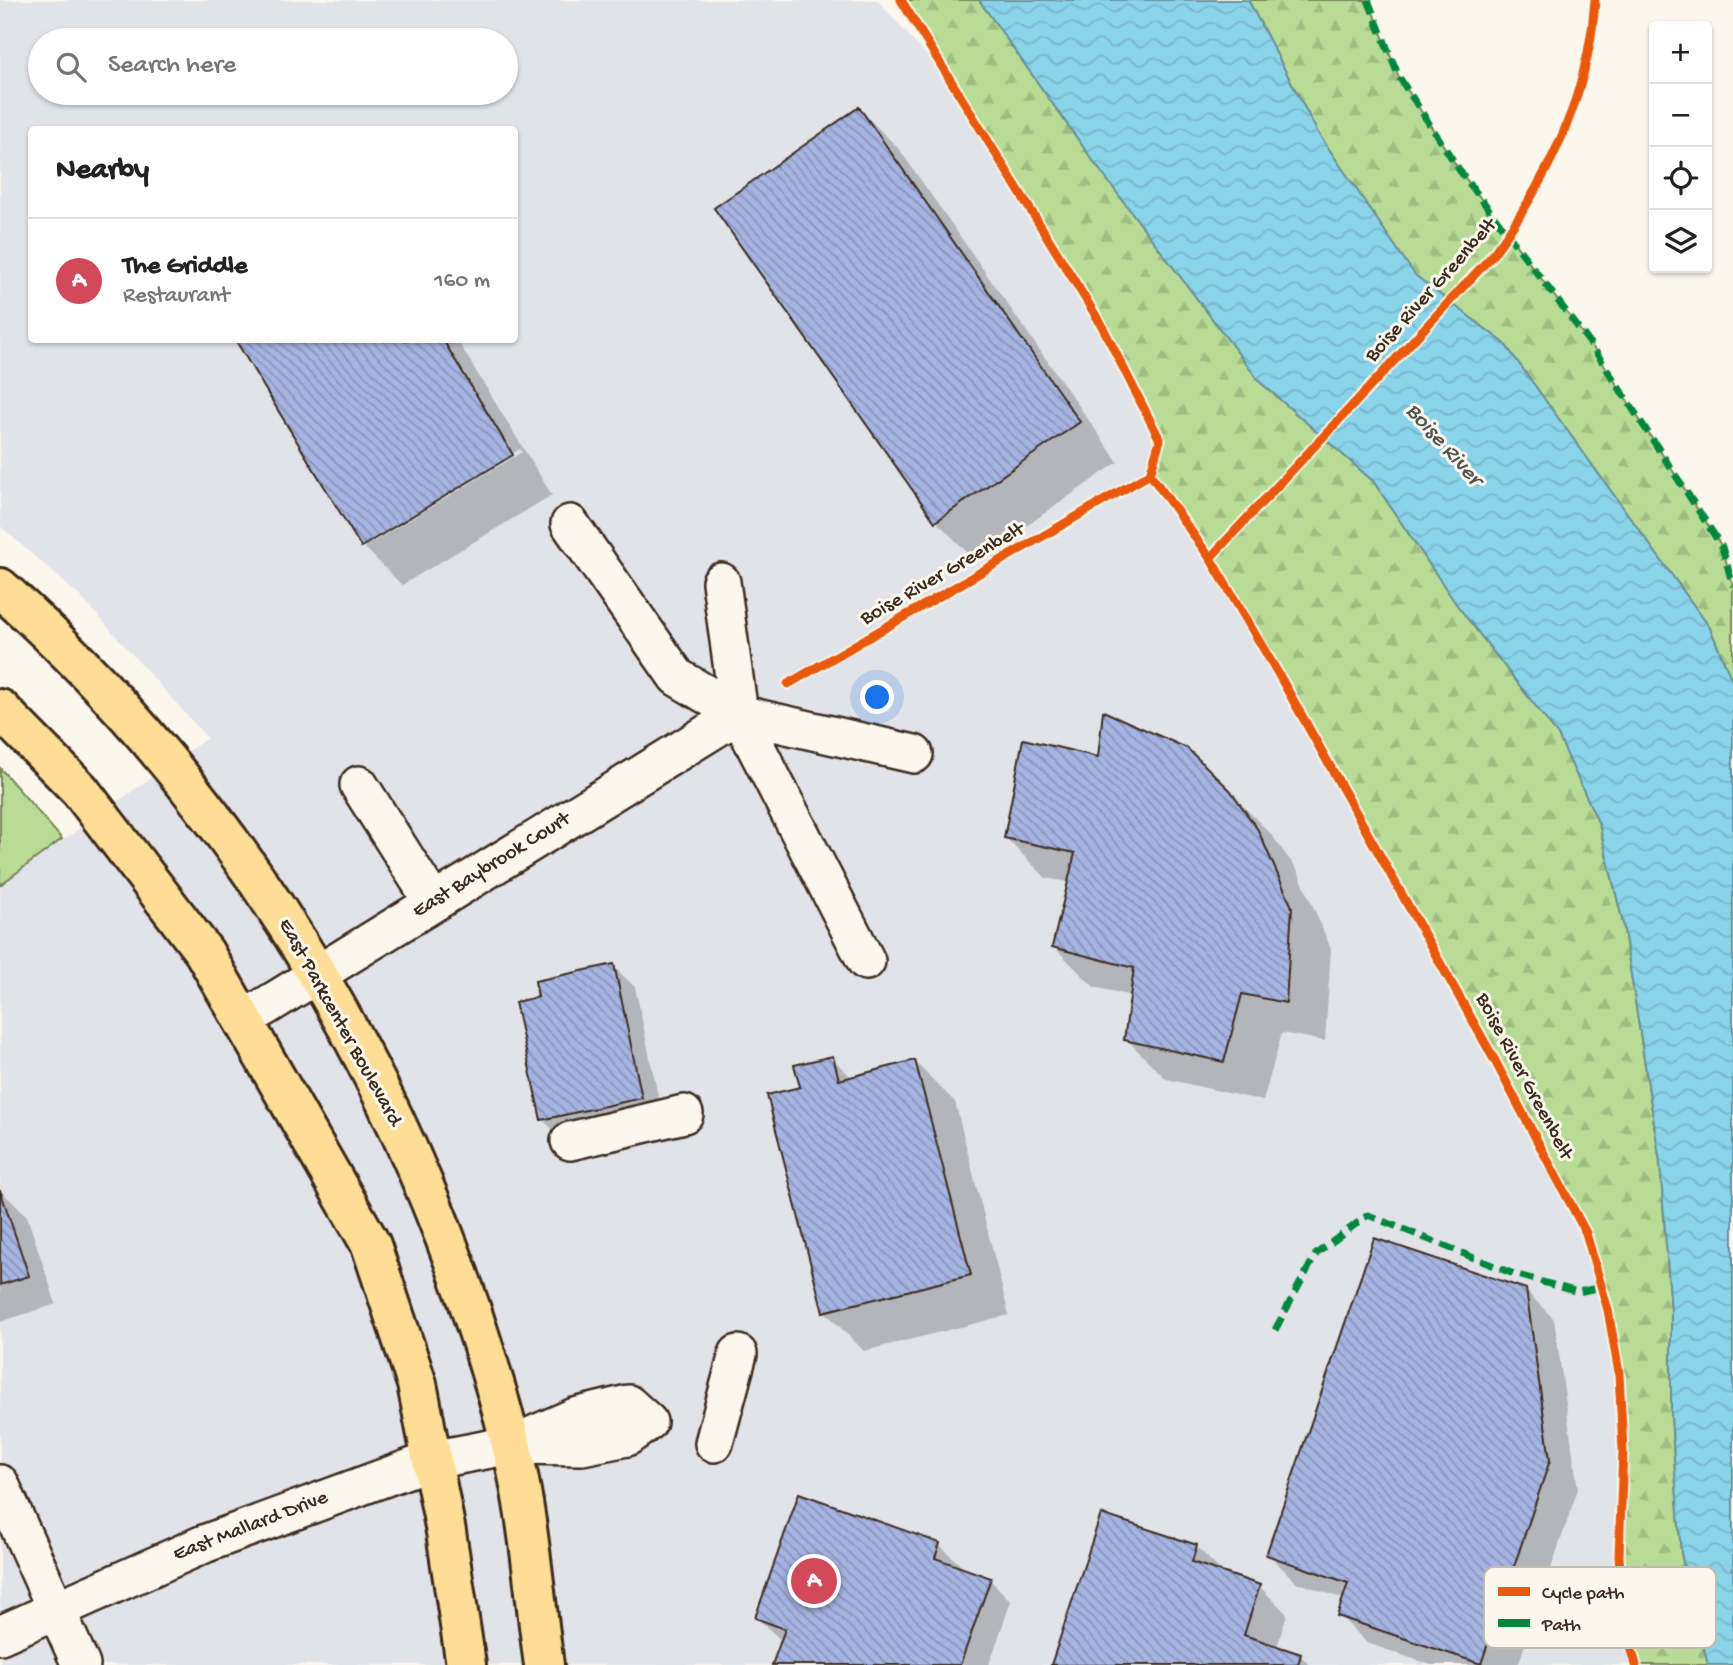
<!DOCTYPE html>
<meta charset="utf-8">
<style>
:root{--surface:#fff;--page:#f6f6f6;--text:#222;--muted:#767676;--line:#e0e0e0;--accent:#d1495b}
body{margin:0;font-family:"Gochi Hand",sans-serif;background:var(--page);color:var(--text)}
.controls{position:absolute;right:21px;top:21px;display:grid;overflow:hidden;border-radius:7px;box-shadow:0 2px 5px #0004}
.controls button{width:63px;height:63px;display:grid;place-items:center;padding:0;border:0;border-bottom:2px solid var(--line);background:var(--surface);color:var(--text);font:35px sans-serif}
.you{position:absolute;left:878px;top:698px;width:24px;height:24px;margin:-18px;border:5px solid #fff;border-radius:50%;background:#1a73e8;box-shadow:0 0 0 10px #1a73e833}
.badge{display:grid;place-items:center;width:46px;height:46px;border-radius:50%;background:var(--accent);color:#fff;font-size:23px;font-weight:700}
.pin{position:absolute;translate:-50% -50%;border:4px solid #fff;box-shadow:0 2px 7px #0006}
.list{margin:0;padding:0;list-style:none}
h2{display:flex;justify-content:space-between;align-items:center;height:91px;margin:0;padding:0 28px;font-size:30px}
h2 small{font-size:23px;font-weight:400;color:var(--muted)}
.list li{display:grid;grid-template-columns:46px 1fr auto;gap:21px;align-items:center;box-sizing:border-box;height:126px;padding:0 28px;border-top:2px solid var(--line)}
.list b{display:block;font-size:26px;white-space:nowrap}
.list p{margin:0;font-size:23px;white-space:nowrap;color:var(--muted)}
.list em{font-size:23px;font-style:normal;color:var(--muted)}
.icon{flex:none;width:38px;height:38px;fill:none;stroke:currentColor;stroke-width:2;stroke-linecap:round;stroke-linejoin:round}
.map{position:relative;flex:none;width:1733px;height:1665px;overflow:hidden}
.search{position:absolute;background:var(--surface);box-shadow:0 2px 5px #0004;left:28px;top:28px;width:490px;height:77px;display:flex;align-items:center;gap:18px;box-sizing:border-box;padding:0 24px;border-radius:38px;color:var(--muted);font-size:26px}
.panel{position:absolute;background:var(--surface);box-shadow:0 2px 5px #0004;left:28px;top:126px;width:490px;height:217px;border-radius:7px}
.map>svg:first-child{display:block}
.built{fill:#e1e3e9;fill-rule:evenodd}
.forest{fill:url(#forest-firs);stroke:#7a835a;stroke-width:2}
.green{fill:#b8dc96;stroke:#7a835a;stroke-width:2}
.water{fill:url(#water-waves);stroke:#6a9098;stroke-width:2}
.shadow{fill:#0003;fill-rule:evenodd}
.building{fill:url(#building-back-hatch);stroke:#3b2a1e;stroke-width:2}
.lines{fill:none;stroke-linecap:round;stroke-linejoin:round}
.minor-casing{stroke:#3b2a1e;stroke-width:42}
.major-casing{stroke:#3b2a1e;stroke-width:44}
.minor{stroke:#fbf7ec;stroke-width:37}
.major{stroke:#fedd96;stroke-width:38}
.quiet{stroke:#00873e;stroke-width:7;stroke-dasharray:14 7;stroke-linecap:butt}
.cycleway-casing{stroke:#fbf7ec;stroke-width:13}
.cycleway{stroke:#e8590c;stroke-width:9}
.labels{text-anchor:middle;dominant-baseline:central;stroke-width:6;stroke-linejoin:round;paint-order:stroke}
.street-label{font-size:21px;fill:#3b2a1e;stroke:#fbf7ec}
.water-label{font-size:23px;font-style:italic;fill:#4f5451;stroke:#fbf7ec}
.key{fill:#fbf7ec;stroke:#c1baae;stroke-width:2}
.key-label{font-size:19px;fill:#3b2a1e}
</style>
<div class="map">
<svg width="1733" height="1665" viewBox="0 0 1733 1665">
<defs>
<pattern id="forest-firs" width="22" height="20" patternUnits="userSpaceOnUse" patternTransform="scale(1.75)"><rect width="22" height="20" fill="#b8dc96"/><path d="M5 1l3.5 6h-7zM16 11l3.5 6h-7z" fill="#9fbd81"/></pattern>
<pattern id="water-waves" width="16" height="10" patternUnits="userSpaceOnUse" patternTransform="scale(1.75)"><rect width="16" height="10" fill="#8ad4ea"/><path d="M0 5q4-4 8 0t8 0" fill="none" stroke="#78b6c8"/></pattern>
<pattern id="building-back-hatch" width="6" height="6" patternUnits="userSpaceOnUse" patternTransform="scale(1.75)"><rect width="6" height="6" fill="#a5b4e3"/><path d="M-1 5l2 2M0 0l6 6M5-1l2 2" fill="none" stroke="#8893b7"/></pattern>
</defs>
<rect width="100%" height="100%" fill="#fbf7ec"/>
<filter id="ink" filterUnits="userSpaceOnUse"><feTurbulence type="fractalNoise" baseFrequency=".0143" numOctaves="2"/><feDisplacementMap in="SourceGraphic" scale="14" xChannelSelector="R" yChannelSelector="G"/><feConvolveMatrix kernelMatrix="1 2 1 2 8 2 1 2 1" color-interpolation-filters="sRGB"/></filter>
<g filter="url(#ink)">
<path class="built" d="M0 0H877L1229 392 1568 826 1682 1665H0V885L207 738 82 598 0 526ZM40 40H506V93H40ZM32 130H514V340H32Z"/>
<path class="forest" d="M901 0H979L1099 169 1260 382 1373 481 1457 605 1558 735 1599 824 1623 923 1660 1162 1671 1312V1416L1681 1553 1708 1665H1636L1624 1621 1619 1556 1623 1450 1619 1372 1608 1310 1586 1233 1494 1059 1210 558 1150 474 1160 440 1101 324Z
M1248 0H1368L1399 77 1460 171 1592 346 1722 547 1733 586V683L1710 628 1504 343 1415 276 1318 133Z"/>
<path class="green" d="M0 768 62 839 0 885Z"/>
<path class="water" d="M979 0H1248L1318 133 1415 275 1504 343 1710 628 1733 683V1665H1708L1681 1553 1671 1416V1312L1660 1162 1623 923 1599 824 1558 735 1457 605 1373 481 1260 382 1099 169Z"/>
<path class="shadow" d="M859 109 899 149 1118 462 976 561 936 521 717 209Z
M241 340H457L552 495 402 585 363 546 238 341ZM520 449 522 452 371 543V539Z
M1186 749 1270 833 1298 871 1331 949 1325 1041 1282 1033 1263 1101 1166 1079 1126 1039 1132 996 1094 987 1054 947 1069 882 1046 878 1006 838 1099 760Z
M613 966 635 987 663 1119 564 1141 542 1119 540 998Z
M832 1058 852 1078 915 1062 955 1102 1009 1315 864 1351 824 1311 802 1088Z
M0 1190 27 1216 56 1304 0 1322Z
M1525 1290 1554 1319 1578 1489 1518 1665H1431L1367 1643 1339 1615 1344 1599 1296 1582 1268 1554Z
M939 1544 961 1566 960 1569 990 1580 1011 1601 989 1665H774L782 1641 757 1618Z
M1196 1546 1225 1575 1259 1586 1287 1614 1277 1647 1300 1655 1310 1665H1053Z"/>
<path class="building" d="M859 107 1080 422 935 522 714 208Z
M238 340H443L513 455 361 547 236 341Z
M1103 711 1187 748 1230 790 1258 830 1292 907 1286 1003 1242 994 1224 1062 1124 1040 1134 968 1052 947 1075 853 1004 838 1023 739 1098 757Z
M614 964 642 1098 541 1120 515 1002 538 997 535 981Z
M833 1056 839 1080 915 1060 971 1275 823 1312 767 1095 800 1087 794 1065Z
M0 1190 29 1276 0 1285Z
M1374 1238 1526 1289 1550 1460 1481 1664 1337 1616 1348 1583 1266 1555Z
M799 1493 940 1543 935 1558 991 1578 960 1665H772L785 1629 755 1618Z
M1101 1514 1197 1545 1192 1562 1260 1585 1244 1635 1301 1654 1298 1665H1051Z"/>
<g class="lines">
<g class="minor-casing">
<path id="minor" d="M570 524 677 677 739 714 914 754
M721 582 739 714 866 961
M359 785 433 902
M245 1019 739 714
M570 1141 684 1114
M714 1443 738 1354
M0 1484 81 1665
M0 1635 204 1544 432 1460 511 1445 582 1446 627 1437 648 1422 628 1404 575 1417 511 1445"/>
</g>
<g class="major-casing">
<path id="major" d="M0 588C255 815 426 1115 511 1444 529 1516 534 1592 544 1665
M0 709 80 790 204 952 371 1245 417 1384 446 1532 466 1665"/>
</g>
<use href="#minor" class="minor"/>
<use href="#major" class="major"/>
<path class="quiet" d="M1368 0 1399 77 1460 171 1592 346 1722 547 1733 586
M1275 1330 1316 1254 1368 1215 1514 1274 1578 1292 1602 1287"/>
<g class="cycleway-casing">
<path id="cycleway" d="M1150 474 1210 558 1279 675 1494 1059 1586 1233 1608 1310 1619 1373 1623 1450 1619 1556 1624 1621 1636 1665
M1210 558 1491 257C1548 181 1589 96 1595 0
M788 684 1150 474 1160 440 1101 324 901 0"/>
</g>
<use href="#cycleway" class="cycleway"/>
</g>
</g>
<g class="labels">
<g class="street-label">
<text transform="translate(1432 291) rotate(-48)">Boise River Greenbelt</text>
<text transform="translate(943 575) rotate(-30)">Boise River Greenbelt</text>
<text transform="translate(492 866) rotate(-32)">East Baybrook Court</text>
<text transform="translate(339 1023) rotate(61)">East Parkcenter Boulevard</text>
<text transform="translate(1523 1077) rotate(62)">Boise River Greenbelt</text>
<text transform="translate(251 1527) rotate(-21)">East Mallard Drive</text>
</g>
<g class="water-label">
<text transform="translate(1443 445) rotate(48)">Boise River</text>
</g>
</g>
<rect x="1484" y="1567" width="232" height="81" rx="10" class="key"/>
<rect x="1498" y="1587" width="32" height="9" fill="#e8590c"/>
<rect x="1498" y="1619" width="32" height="8" fill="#00873e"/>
<g class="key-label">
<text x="1542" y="1598">Cycle path</text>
<text x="1542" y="1630">Path</text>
</g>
</svg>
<div class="controls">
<button>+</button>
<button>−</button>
<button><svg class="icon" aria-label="locate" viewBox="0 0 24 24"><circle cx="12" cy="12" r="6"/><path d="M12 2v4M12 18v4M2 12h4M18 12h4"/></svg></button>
<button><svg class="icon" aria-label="layers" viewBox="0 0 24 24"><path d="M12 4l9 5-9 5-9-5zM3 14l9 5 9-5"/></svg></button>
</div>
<div class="you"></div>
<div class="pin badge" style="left:814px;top:1581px">A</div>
<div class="search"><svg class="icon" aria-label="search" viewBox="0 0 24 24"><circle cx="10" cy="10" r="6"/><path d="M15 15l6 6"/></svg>Search here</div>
<section class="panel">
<h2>Nearby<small></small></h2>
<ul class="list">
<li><span class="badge">A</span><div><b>The Griddle</b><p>Restaurant</p></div><em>160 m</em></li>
</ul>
</section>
</div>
